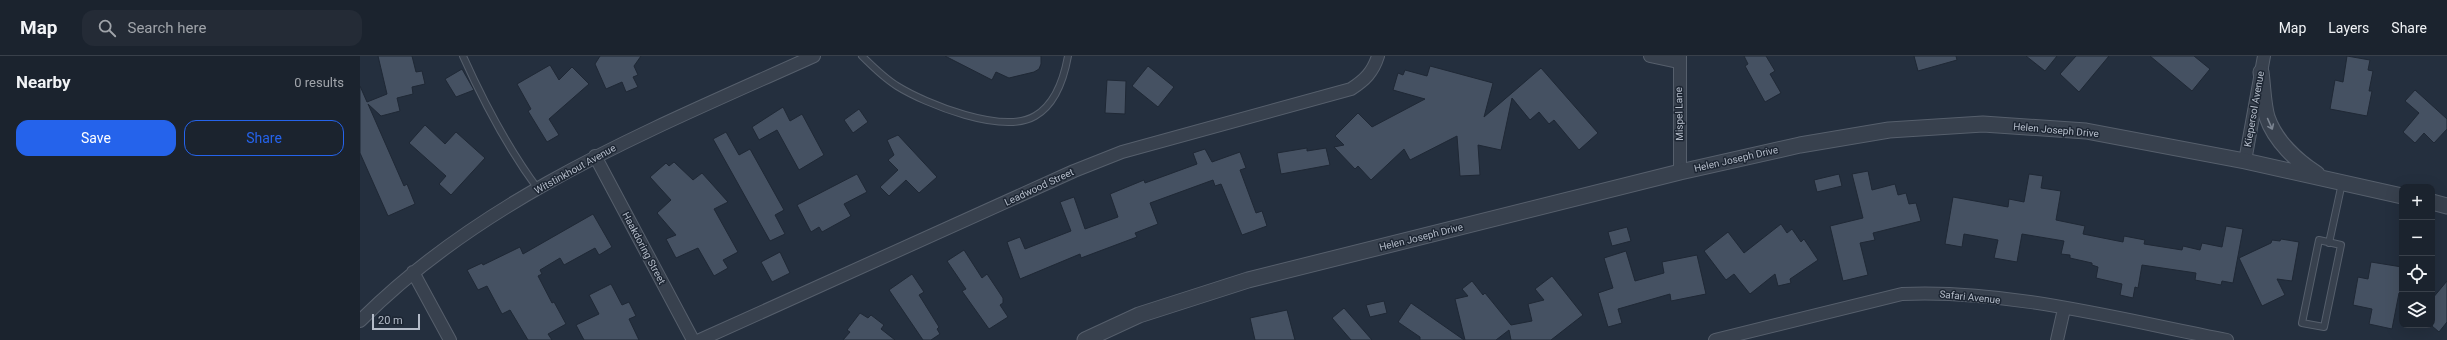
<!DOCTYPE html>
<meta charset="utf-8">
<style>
:root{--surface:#1b232e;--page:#242b36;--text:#f1f3f6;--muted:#a0a4aa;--line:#39404a;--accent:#2563eb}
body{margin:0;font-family:Roboto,sans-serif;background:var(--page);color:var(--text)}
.controls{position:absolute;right:12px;bottom:12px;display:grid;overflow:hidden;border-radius:8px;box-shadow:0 4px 16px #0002}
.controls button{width:36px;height:36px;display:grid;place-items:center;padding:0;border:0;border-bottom:1px solid var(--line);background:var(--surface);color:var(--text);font:20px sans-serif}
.scale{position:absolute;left:12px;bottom:10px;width:48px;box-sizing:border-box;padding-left:4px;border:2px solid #b4bcc9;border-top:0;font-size:11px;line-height:14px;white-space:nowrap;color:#b4bcc9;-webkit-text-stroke:3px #1d2633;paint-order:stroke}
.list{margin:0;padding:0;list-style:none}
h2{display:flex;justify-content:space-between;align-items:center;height:52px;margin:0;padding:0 16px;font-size:17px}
h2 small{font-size:13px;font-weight:400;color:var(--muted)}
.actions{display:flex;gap:8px;padding:12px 16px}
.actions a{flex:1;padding:9px 0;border:1px solid var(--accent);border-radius:12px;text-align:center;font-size:14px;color:var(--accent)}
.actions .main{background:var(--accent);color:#fff}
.icon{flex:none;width:22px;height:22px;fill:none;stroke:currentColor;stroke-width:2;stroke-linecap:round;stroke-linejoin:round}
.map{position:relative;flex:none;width:2087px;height:284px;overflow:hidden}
header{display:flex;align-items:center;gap:24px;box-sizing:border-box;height:56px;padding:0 20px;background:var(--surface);border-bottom:1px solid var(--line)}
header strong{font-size:19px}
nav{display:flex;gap:22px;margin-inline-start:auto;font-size:14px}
.search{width:280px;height:36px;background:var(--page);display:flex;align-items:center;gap:10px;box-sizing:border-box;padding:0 14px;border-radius:12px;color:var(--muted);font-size:15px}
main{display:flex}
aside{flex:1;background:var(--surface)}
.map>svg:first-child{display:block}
.building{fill:#455162;stroke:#1f2835}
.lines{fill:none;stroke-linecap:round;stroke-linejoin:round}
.service-casing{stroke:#565f6c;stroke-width:8}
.minor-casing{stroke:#565f6c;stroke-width:14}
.tertiary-casing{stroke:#565f6c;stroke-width:17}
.service{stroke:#38414e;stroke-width:6}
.minor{stroke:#38414e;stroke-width:12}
.tertiary{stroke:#38414e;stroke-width:15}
.oneway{stroke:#7c8592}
.labels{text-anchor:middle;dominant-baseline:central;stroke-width:3;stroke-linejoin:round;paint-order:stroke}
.street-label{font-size:10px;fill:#b4bcc9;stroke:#1d2633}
</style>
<header>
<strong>Map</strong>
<div class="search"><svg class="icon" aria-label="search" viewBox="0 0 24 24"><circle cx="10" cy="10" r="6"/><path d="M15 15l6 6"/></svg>Search here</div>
<nav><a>Map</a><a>Layers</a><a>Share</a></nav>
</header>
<main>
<aside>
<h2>Nearby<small>0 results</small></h2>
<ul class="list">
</ul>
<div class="actions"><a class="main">Save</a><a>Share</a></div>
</aside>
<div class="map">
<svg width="2087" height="284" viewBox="0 0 2087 284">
<rect width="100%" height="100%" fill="#242f3e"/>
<path class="building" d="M18 0H52L56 16 62 15 65 28 52 31 53 38 37 42 40 55 21 60 8 48 44 130 47 128 55 148 28 160 0 97V30L7 46 27 38Z
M240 0H281L274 10 278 19 273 21 278 31 266 36 262 26 246 33 235 8Z
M585 0H681V8L679 13 674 16 649 22 636 16 632 24Z
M1384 0H1406L1415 15 1410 18 1421 37 1405 46 1385 10 1388 8Z
M1554 0H1596L1597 4 1558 15Z
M1666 0H1697L1685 15Z
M1716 0H1749L1719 36 1700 18Z
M1790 0H1834L1850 13 1832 35Z
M1987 0 2010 4 2008 14 2013 15 2009 35H2012L2007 60 1970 53 1975 24 1983 26Z
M190 9 199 24 212 11 229 28 189 63 199 79 187 86 168 55 171 53 157 28Z
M788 10 814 31 798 51 772 30Z
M1070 10 1133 27 1124 61 1181 12 1238 77 1219 94 1194 64 1189 68 1179 56 1170 64 1152 42 1141 94 1118 89 1120 119 1100 120 1097 80 1050 104 1044 93 1011 124 998 110 995 113 974 91 984 89 975 80 998 57 1012 71 1065 43 1033 34 1038 17 1043 19 1045 14 1067 20Z
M102 13 114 34 96 41 85 23Z
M747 24 766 25 765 58 745 57Z
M2055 34 2087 63V73L2074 87 2064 77 2055 87 2043 76 2059 57 2045 45Z
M423 51 430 65 442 58 464 99 439 114 417 74 399 84 392 71Z
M499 53 508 66 493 77 484 64Z
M65 69 85 88 96 76 125 102 91 139 79 128 86 120 49 87Z
M366 76 379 99 390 93 424 154 415 159 425 178 410 185 353 83Z
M538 79 577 121 559 137 546 124 529 140 520 131 538 114 528 104 534 99 527 84Z
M947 92V95L966 92 970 109 921 118 917 97Z
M845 93 852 106 880 96 886 112 880 114 896 157 902 155 907 170 882 179 861 128 855 130 853 124 790 147 798 168 775 177 777 181 721 202 720 198 660 223 647 186 660 181 665 193 711 175 700 146 714 141 725 173 758 161 750 138 784 124 785 127 837 108 833 97Z
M314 106 333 124 342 117 368 146 354 153 378 196 363 204 368 212 354 220 338 192 316 202 306 183 316 179 297 157 311 144 290 121 306 107 309 110Z
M1508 115 1512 134 1535 128 1538 139 1546 137 1549 148 1556 147 1561 165 1513 177 1515 184 1500 187 1508 219 1483 225 1470 170 1503 162 1492 118Z
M497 118 507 136 484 148 491 160 462 176 459 171 451 176 437 149Z
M1479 118 1482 130 1457 136 1454 124Z
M1669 118 1683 120 1681 132 1701 135 1696 164 1725 170 1723 178 1763 186 1764 180 1785 184 1784 188 1822 194 1823 190 1840 194 1842 187 1862 191 1866 170 1883 173 1873 227 1862 225 1861 229 1835 224 1836 217 1782 209 1778 232 1775 231 1773 242 1760 239 1762 228 1736 222 1738 211 1732 209V207L1710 202V199L1701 198 1704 185 1662 178 1657 206 1634 202 1638 184 1604 178 1602 191 1585 188 1593 141 1648 151 1649 143 1664 146Z
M233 158 252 191 239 199 235 192 204 209 200 202 180 214 182 218 178 220 192 247 194 246 206 268 188 278 192 284H168L150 254 142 258 127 230 118 234 107 214 122 207 123 209 160 191 163 198Z
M1421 168 1427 177 1432 173 1441 186 1444 183 1458 204 1430 223 1431 227 1418 230 1415 218 1390 238 1374 218 1366 224 1344 195 1368 176 1384 197Z
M1267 171 1271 185 1252 190 1248 176Z
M1921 183 1939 186 1932 225 1917 223 1925 239 1902 250 1879 202 1911 187 1912 184 1920 185Z
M604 194 622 222 627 218 643 242V247L640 249 648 261 629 273 602 235 606 233 587 205Z
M1266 195 1275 225 1304 217 1302 206 1337 199 1346 238 1311 245 1310 238 1258 253 1262 267 1248 271 1238 237 1253 232 1244 202Z
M420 196 430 217 412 226 401 206Z
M2011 206 2042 211V238L2039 237 2032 273 2009 268 2012 253 1993 249 1998 221 2008 223Z
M552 218 564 236 559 239 579 271 577 273 580 278 571 284H563L529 234Z
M1192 220 1223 259 1191 284H1151L1149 274 1136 284H1105L1095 243 1108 240 1102 233 1112 225 1123 239 1125 237 1151 269 1172 265 1168 248 1184 244 1175 233Z
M2087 225V266L2079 276 2072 270V243Z
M251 228 262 249 269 246 276 260 269 263 279 284H224L216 269 239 258 229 239Z
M1024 245 1027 257 1010 261 1006 249Z
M1051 247 1104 284H1060V281L1038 266Z
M984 252 1012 284H991L972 262Z
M927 254 935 284H895L890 262Z
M500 257 508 262 511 259 524 269 521 273 535 284H483L490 276 487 274Z"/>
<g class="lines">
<g class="service-casing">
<path id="service" d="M103 0C124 47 147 91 178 133
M502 0C513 11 524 22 537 30 566 48 643 79 675 60 696 48 704 22 708 0
M1959 184 1981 189 1964 271 1942 267Z
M1969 187 1982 127"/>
</g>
<g class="minor-casing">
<path id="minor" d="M1290 0 1318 6
M1320 0V116
M235 100 333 284
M1885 105 1904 0
M53 216 90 284
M0 265C125 139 295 72 454 0
M340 284 714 115 762 96 991 33C1005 24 1013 16 1018 0
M1355 284 1542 238C1648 233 1763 264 1867 284
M1697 284 1704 253"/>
</g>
<g class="tertiary-casing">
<path id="tertiary" d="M1901 16C1903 30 1903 47 1907 61 1915 85 1937 105 1957 118
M2072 146 2087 150
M725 284 779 259 888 224 1320 116 1440 89 1529 74 1623 68 1726 75 1885 105 2042 140"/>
</g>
<use href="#service" class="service"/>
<use href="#minor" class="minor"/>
<use href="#tertiary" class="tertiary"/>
</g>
<defs><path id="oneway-shaft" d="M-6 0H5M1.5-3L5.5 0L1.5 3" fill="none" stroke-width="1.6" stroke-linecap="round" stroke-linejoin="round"/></defs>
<use class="oneway" href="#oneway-shaft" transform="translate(1910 68) rotate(66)"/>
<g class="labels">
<g class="street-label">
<text transform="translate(1894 53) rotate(-80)">Kiepersol Avenue</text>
<text transform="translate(1319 58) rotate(-91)">Mispel Lane</text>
<text transform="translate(1696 74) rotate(5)">Helen Joseph Drive</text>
<text transform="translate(1376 103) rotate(-13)">Helen Joseph Drive</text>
<text transform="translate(215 113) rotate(-29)">Witstinkhout Avenue</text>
<text transform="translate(679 131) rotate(-25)">Leadwood Street</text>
<text transform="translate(1061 181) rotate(-14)">Helen Joseph Drive</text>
<text transform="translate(284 192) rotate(62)">Haakdoring Street</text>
<text transform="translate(1610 241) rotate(6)">Safari Avenue</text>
</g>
</g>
</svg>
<div class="controls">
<button>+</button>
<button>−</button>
<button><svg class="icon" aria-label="locate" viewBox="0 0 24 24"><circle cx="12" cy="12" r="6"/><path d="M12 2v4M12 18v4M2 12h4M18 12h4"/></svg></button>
<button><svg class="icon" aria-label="layers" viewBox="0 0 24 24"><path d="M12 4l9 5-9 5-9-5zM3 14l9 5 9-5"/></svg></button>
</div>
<div class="scale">20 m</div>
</div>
</main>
